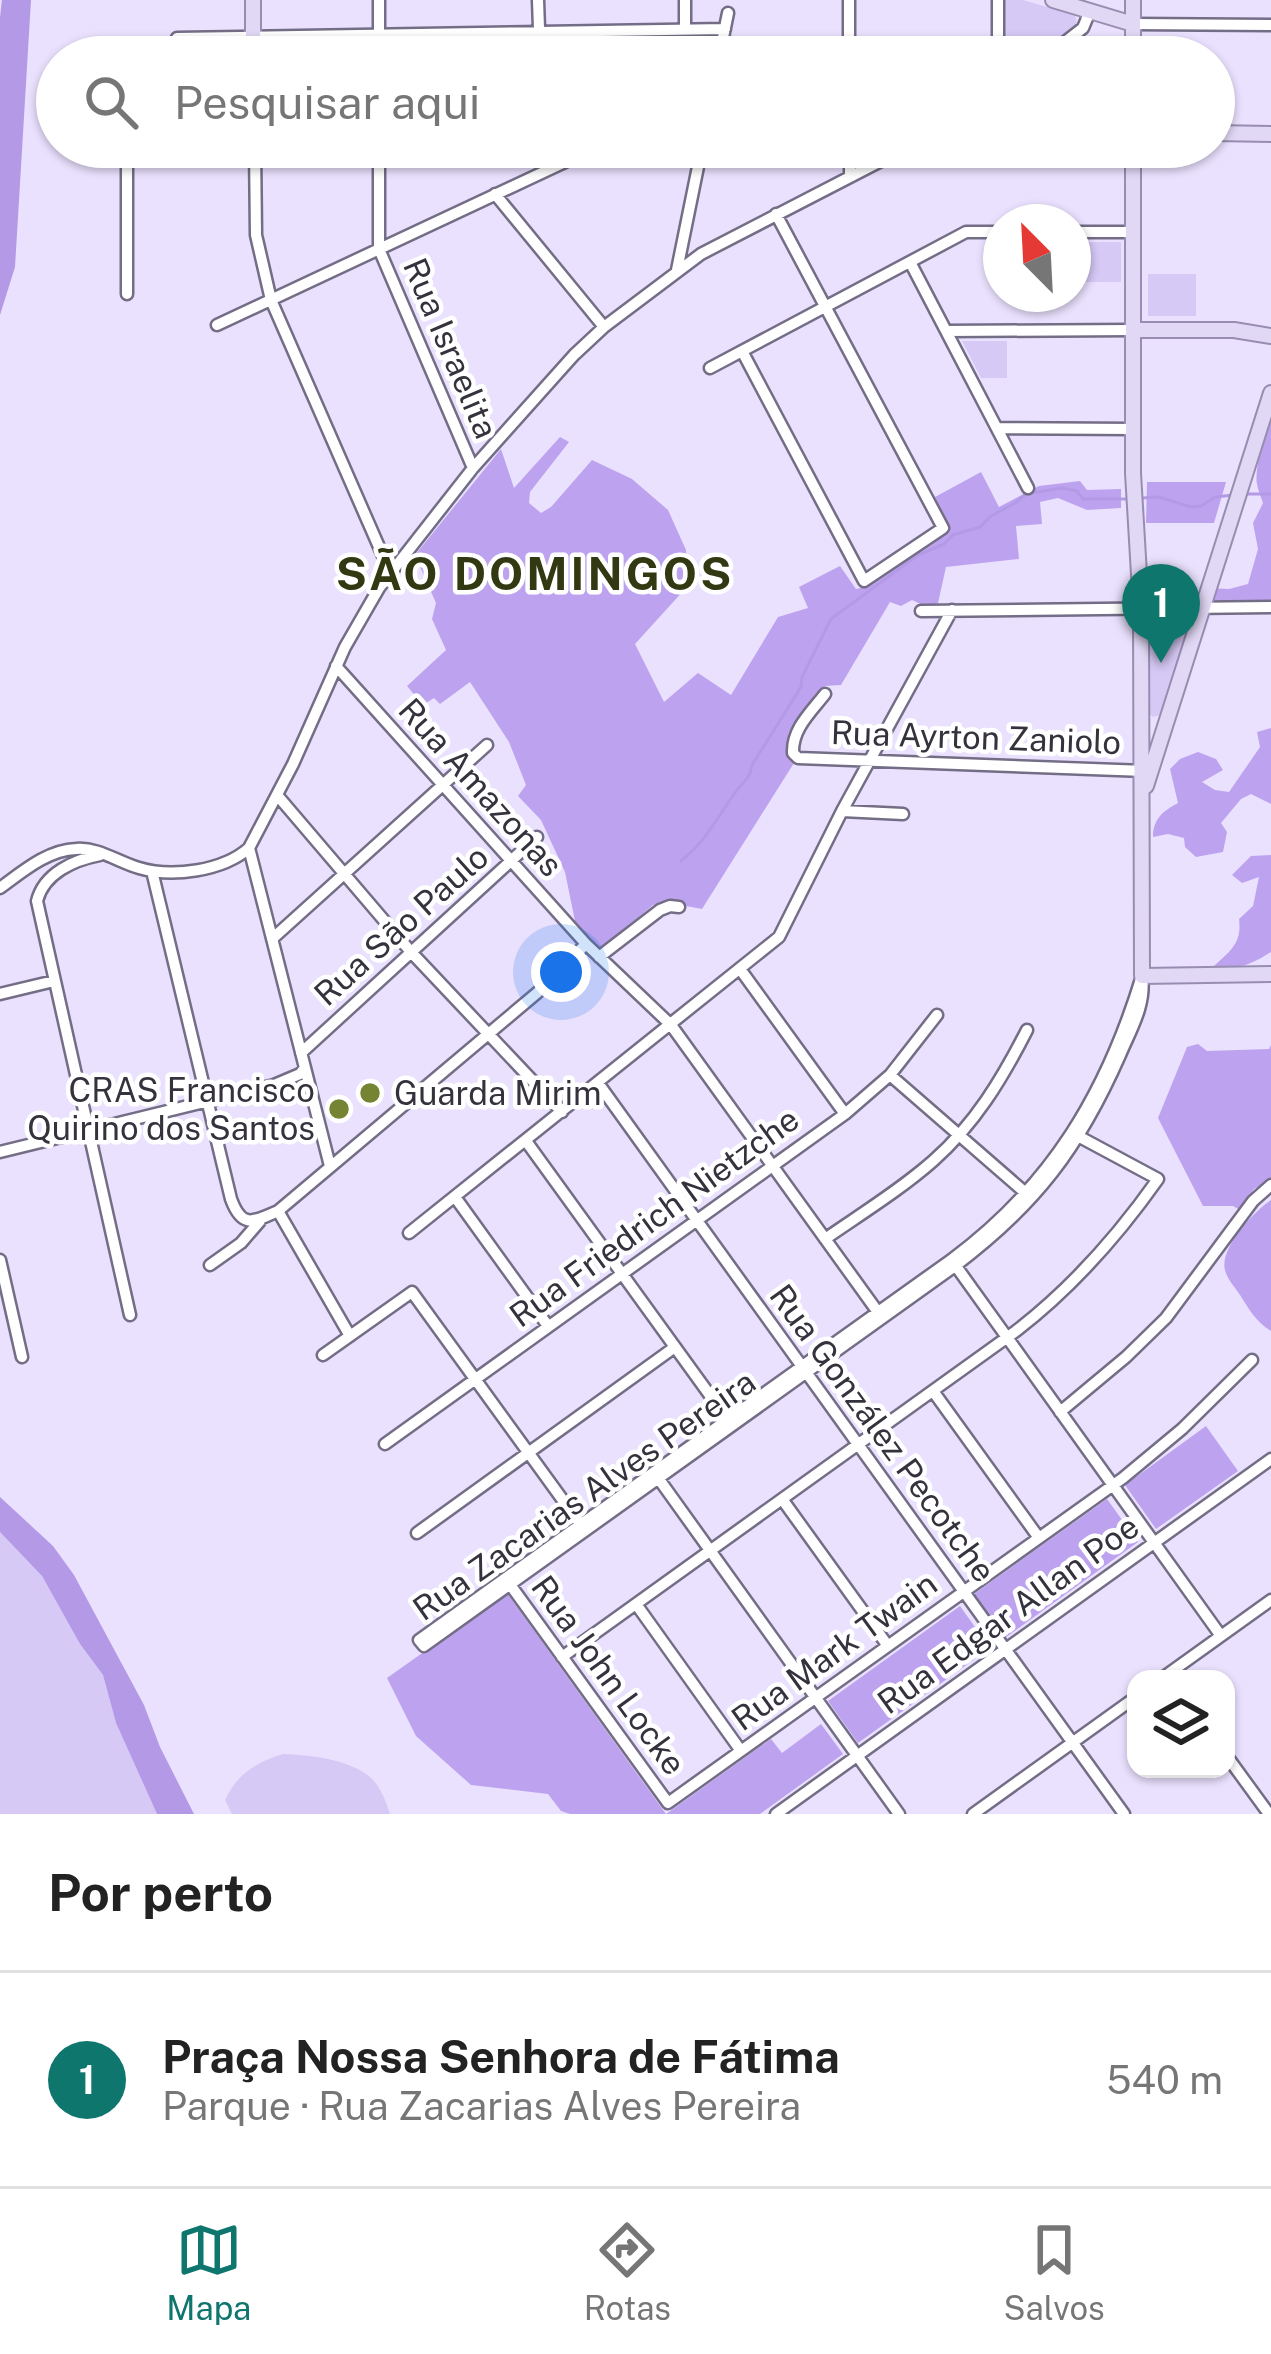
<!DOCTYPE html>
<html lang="pt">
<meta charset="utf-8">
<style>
:root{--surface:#fff;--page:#f2f2f2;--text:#222;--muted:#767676;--line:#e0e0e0;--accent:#0f766e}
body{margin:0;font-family:"Public Sans",sans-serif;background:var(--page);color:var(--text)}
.controls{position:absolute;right:36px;bottom:36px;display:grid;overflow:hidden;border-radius:24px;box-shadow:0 3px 9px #0004}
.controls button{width:108px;height:108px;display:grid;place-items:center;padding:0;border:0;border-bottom:3px solid var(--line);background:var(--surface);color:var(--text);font:60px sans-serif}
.compass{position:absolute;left:983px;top:204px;width:108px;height:108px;border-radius:50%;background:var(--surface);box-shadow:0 3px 9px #0004;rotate:336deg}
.you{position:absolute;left:561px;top:972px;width:42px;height:42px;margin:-30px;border:9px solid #fff;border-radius:50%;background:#1a73e8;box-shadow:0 0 0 18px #1a73e833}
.badge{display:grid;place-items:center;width:78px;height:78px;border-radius:50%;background:var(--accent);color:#fff;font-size:39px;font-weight:700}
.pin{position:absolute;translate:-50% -99px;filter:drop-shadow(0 3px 6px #0008)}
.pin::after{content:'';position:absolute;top:63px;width:42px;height:36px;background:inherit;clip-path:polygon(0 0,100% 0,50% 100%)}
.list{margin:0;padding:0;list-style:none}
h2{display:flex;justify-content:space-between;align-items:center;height:156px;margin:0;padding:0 48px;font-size:51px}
h2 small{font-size:39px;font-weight:400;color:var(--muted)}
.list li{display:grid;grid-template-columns:78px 1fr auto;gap:36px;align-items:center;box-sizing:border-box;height:216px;padding:0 48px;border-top:3px solid var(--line)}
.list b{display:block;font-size:45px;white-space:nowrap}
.list p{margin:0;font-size:39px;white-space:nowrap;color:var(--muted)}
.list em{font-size:39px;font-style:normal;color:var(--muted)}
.icon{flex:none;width:66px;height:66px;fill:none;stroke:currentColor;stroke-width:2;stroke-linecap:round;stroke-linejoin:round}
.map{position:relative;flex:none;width:1271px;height:1814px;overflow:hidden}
.search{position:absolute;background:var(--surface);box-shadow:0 3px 9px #0004;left:36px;right:36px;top:36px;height:132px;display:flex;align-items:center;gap:30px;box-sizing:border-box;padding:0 42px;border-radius:66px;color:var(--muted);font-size:45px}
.sheet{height:372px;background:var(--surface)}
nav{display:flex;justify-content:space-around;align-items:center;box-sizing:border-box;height:168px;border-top:3px solid var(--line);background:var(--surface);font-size:33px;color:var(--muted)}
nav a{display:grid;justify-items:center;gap:6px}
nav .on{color:var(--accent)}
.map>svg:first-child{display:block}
.green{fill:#d7c9f6}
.forest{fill:#bda3ef}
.water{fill:#b49ae6}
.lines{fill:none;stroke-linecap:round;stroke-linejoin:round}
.stream{stroke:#b49ae6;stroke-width:3}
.minor-casing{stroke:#746d86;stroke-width:15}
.major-casing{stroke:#988db0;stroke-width:18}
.minor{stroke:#fff;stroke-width:10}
.major{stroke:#e1d8f5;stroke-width:14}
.poi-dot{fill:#748432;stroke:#fff;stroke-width:4.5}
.labels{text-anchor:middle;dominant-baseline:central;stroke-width:9;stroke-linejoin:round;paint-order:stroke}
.street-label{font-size:33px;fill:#35323d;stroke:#fff}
.poi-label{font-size:33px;fill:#35323d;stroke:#fff;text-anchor:end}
.district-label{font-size:45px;font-weight:bold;letter-spacing:3px;fill:#313812;stroke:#fff}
</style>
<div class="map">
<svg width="1271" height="1814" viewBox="0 0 1271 1814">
<rect width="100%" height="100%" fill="#eae1fe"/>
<path class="green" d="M1005 0H1023L1075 15 1078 27 1039 57H1003L1001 4Z
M1084 242H1121V282H1084Z
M1148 274H1196V316H1148Z
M962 341H1007V378H981Z
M1145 614H1192L1161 715 1153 717 1147 712Z
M0 1532 42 1576 80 1644 103 1675 116 1723 157 1814H0Z
M283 1754C310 1755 350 1759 371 1778 381 1787 386 1802 390 1814H232L225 1800C237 1774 256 1762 283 1754Z"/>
<path class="forest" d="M1271 415V601L1208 605 1209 588 1229 589 1248 584 1258 549 1253 523 1263 503C1261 497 1258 491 1257 484 1254 474 1265 425 1271 415Z
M560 437 569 442 530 492 529 503 541 513 551 507 592 460 632 479 668 510 686 550 685 589 635 644 664 702 698 673 731 695 778 617 808 608 799 587 840 566 856 589 866 587 950 531 935 497 981 472 999 507 1039 486 1080 481 1087 490 1121 489V508L1087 510 1058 498 1040 502 1042 524 1016 526 1019 559 946 567 938 603 927 607 912 600 901 606 890 602 841 685 824 686 789 732 787 747 794 763 702 909 665 902 653 905 600 950 575 921 565 872 541 820 518 796 526 785 509 742 470 682 440 704 434 698 423 705 407 686 446 650 432 619 436 603 415 555 501 449 514 488Z
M1147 482H1226L1214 523H1146Z
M1271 728V804L1251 794 1241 799 1221 823 1227 832 1223 852 1196 857 1185 847 1184 838 1168 834 1153 837C1153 819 1163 811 1178 803L1170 769 1180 759 1198 752 1216 759 1223 770 1202 782 1215 790 1229 792 1260 747 1257 732Z
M1271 855V952C1252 964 1237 971 1214 966 1231 950 1242 943 1239 919L1253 906 1259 877 1242 883 1232 875 1251 856Z
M1198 1044 1207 1051 1269 1049 1271 1045V1180L1254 1189 1240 1210 1233 1206H1203L1158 1118 1187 1047Z
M1271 1200V1331C1256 1322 1249 1309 1240 1295 1235 1287 1227 1279 1225 1270 1219 1249 1254 1211 1271 1200Z
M1206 1426 1238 1471 1156 1529 1125 1485Z
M1107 1499 1138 1542 1005 1638 974 1594Z
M507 1593 666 1814 771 1739 782 1753 821 1724 843 1754 760 1814H570L561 1811 548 1794 471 1785 416 1736 387 1678Z
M960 1606 990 1648 858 1743 828 1701Z"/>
<path class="water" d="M2 0H31L15 267 0 315V17Z
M0 1497 53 1546 74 1575 144 1705 160 1747 194 1814H157L116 1723 103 1675 80 1644 42 1576 0 1532Z"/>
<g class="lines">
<path class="stream" d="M1243 494H1271
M1142 498 1159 497 1191 507 1201 506 1215 497 1233 495
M681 861C709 838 717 817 737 790 745 780 750 778 752 765L801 687 802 677 831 619 918 555 944 544 953 535 980 527 991 516 1015 503 1026 494 1062 488 1077 491 1083 499H1127"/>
<g class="minor-casing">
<path id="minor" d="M538 0 540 57
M685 0V29
M849 0V57
M998 0V57
M1133 24 1271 25
M177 38 725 29
M379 57V0
M719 57 728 13
M1046 57 1083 28 1090 11
M255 147 256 235 271 300 390 572
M379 147V249L473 468
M850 147V176
M495 194 604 327
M1073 232H1133
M910 262 1028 488
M677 270 702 147
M127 294V147
M217 325 597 147
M946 331 1133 330
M742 351 864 581 943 528 776 214
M710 368 966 232H1001
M997 428 1133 429
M921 611 1271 607
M336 666 586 944 671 1025 880 1315
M825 694C811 712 792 729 793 753L798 758 1145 771
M277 795 411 952 562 1112
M842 811 903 814
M249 848 330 1166
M100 855C74 860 44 873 37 901L130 1315
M152 871 231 1199C242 1229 253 1222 278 1211L537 993 586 944
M0 888C22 872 47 850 76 849 98 847 118 862 139 868 172 878 223 871 249 848L293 764 345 647 379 588 473 468 574 355 604 327 701 254 908 147
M272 939 487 745
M599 957 660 910 670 906 679 907
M740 969 845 1114
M1142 976C1146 1005 1131 1029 1120 1055 1079 1148 1036 1205 955 1266L424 1646 419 1640 951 1260C1051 1186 1106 1094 1142 976Z
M0 994 54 981
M301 1053 537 837
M890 1075 1028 1195
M598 1083 1124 1814
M526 1141 730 1423
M0 1152 274 1085 300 1074 305 1068
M455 1197 548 1326
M278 1211 350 1336
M409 1233 779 937 842 811 952 610
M825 1239C861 1214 900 1190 933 1161 975 1124 1002 1079 1027 1030
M0 1260 22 1357
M953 1262 1221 1636
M210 1265 241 1243 260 1221
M323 1355 412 1292 583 1528
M933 1391 1039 1538
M1060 1412 1126 1357 1166 1318 1253 1201 1271 1185
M385 1444 845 1114 890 1075 937 1015
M656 1475 899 1814
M782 1499 888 1646
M417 1533 675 1347
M506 1579 668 1803 1123 1478 1182 1429 1252 1360
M636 1604 741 1751
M562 1657 1016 1331C1072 1288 1117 1237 1158 1179L1076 1135
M1161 1679 1271 1600
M1226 1755 1269 1814
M776 1814 1271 1459
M973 1814 1136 1697"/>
</g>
<g class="major-casing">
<path id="major" d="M253 0V57
M1053 0 1133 24
M1133 0V57
M1214 133 1271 134
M1133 147V473L1141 608 1142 976 1271 974
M1133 330H1234L1271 336
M1146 786 1271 393"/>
</g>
<use href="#minor" class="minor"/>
<use href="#major" class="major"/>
</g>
<g class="poi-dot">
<circle cx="370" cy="1093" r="12"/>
<circle cx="339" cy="1109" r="12"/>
</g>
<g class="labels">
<g class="street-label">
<text transform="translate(451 348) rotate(67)">Rua Israelita</text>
<text transform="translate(976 737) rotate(2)">Rua Ayrton Zaniolo</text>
<text transform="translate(481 787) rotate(48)">Rua Amazonas</text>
<text transform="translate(401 925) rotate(-42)">Rua São Paulo</text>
<text transform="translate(654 1217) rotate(-36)">Rua Friedrich Nietzche</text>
<text transform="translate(883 1433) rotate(54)">Rua González Pecotche</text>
<text transform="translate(584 1495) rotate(-35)">Rua Zacarias Alves Pereira</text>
<text transform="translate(1008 1614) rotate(-36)">Rua Edgar Allan Poe</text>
<text transform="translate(834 1651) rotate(-36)">Rua Mark Twain</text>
<text transform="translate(609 1675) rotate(54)">Rua John Locke</text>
</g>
<g class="poi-label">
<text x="315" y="1090">CRAS Francisco<tspan x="315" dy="38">Quirino dos Santos</tspan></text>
<text x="394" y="1093" text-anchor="start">Guarda Mirim</text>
</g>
<g class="district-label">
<text x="535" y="573">SÃO DOMINGOS</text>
</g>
</g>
</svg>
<div class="controls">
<button><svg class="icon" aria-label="layers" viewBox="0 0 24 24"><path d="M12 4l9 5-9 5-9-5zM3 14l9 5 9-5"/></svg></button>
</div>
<svg class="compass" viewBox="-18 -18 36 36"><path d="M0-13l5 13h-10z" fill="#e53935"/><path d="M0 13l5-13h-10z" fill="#767676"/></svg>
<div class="you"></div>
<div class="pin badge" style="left:1161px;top:663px">1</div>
<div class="search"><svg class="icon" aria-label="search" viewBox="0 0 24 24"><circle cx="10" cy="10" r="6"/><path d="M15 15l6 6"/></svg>Pesquisar aqui</div>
</div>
<section class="sheet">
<h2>Por perto<small></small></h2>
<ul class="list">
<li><span class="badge">1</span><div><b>Praça Nossa Senhora de Fátima</b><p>Parque · Rua Zacarias Alves Pereira</p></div><em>540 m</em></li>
</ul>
</section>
<nav>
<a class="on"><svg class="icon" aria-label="map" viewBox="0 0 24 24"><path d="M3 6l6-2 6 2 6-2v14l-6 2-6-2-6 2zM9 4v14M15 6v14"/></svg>Mapa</a>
<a><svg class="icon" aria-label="directions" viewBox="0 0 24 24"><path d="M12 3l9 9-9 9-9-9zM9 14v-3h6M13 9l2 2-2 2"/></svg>Rotas</a>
<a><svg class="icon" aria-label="saved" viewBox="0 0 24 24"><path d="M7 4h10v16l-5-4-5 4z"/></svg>Salvos</a>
</nav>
